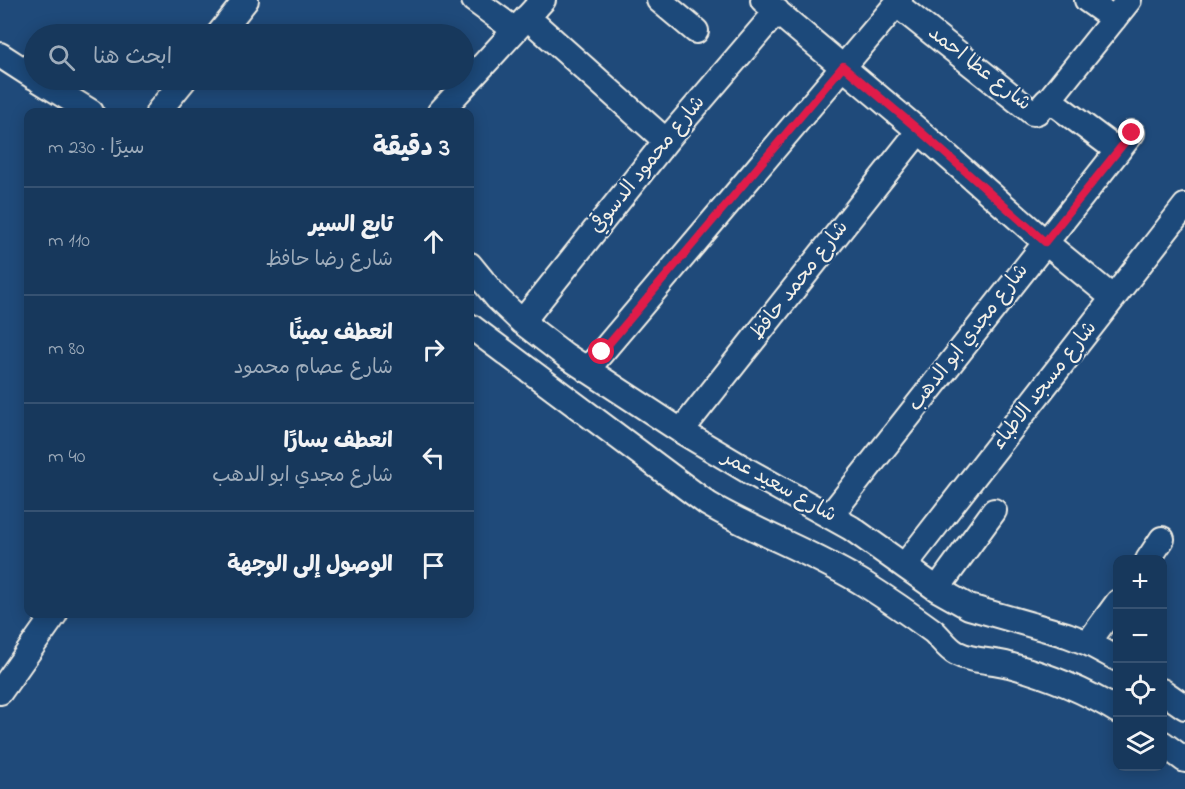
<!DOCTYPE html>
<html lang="ar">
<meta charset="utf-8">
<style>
:root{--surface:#17385c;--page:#244365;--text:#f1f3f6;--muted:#9eacbb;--line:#365272}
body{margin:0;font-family:"Indie Flower","Playpen Sans Arabic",sans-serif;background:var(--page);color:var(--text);direction:rtl}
.controls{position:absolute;right:18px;bottom:18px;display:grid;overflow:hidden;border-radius:12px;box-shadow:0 3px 15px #0003}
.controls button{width:54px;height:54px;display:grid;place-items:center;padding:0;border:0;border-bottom:2px solid var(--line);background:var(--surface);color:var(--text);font:30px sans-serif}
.stop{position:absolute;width:18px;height:18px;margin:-14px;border:4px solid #e11d48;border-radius:50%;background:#fff}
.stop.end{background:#e11d48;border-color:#fff;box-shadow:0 2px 6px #0008}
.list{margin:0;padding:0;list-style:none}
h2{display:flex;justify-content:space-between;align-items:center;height:78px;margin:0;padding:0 24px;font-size:26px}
h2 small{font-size:20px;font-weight:400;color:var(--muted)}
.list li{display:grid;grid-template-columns:39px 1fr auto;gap:18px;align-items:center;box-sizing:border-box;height:108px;padding:0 24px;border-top:2px solid var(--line)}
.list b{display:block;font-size:22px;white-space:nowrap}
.list p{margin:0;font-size:20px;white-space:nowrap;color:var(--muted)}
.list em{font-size:20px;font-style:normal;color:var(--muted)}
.icon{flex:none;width:33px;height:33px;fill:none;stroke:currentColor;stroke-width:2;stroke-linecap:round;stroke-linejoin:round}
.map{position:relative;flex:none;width:1185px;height:789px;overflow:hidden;direction:ltr}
.search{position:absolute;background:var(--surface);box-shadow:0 3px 15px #0003;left:24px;top:24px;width:450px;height:66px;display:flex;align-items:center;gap:15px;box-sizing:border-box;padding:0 21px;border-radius:33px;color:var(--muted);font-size:22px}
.panel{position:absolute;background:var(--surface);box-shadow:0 3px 15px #0003;left:24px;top:108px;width:450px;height:510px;border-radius:12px;direction:rtl}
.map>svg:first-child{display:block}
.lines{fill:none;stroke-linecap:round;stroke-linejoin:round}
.minor-casing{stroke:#f4f1e8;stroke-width:28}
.minor{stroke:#1f4a7a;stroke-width:24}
.route{stroke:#e11d48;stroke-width:8}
.labels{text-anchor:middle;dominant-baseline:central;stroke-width:4.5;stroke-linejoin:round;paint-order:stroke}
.street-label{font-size:20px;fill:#f4f1e8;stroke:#1f4a7a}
</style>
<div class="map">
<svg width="1185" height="789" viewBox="0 0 1185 789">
<rect width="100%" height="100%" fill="#1f4a7a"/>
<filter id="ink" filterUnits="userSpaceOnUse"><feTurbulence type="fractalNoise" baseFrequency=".0167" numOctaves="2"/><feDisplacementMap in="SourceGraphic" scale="12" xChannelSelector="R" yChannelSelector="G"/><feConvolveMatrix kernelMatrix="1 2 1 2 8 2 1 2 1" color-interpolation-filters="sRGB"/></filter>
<g filter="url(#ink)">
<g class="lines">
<g class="minor-casing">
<path id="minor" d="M474 0 515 30
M659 0 696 31
M763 0 919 131 1045 242 1113 298
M1087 0 1114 19
M896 4 1033 113 1037 112 1047 101H1051L1118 151
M527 17 666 141
M219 34 246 0
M0 55 34 77
M39 80 91 112
M1048 101 1129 0
M158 112 184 80
M440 112 543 0
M470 265 497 298 522 322 565 355 681 431 750 472 851 528 937 589 969 607 1067 635 1088 643 1118 659
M522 322 666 141 777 11
M470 326 708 504C759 534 815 553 866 585 888 599 911 615 933 631 941 638 947 648 956 653 973 662 992 660 1009 665 1047 675 1084 690 1118 711
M587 370 900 0
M681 431 919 131
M830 516 1132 133
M1148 560 1162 539
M905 565 1185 206
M937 589 994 511
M1088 643 1118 602
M1162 691 1185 707
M0 692 55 614
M1162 743 1185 760"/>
</g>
<use href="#minor" class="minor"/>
</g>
</g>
<g class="lines" filter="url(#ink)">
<path class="route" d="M602 352 843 66 920 131 1045 242 1132 133"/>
</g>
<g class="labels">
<g class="street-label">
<text transform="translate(979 69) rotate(38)">شارع عطا احمد</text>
<text transform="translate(648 165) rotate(-51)">شارع محمود الدسوقي</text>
<text transform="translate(800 281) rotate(-52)">شارع محمد حافظ</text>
<text transform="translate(969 338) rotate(-52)">شارع مجدي ابو الدهب</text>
<text transform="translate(1045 386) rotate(-52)">شارع مسجد الاطباء</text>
<text transform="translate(779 487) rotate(29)">شارع سعيد عمر</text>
</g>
</g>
</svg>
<div class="controls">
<button>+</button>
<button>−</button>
<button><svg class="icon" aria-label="locate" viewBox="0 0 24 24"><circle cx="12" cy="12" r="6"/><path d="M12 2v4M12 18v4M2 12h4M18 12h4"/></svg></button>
<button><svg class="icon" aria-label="layers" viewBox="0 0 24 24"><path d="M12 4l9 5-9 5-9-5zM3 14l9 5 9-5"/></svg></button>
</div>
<div class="stop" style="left:602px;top:352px"></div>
<div class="stop end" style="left:1132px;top:133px"></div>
<div class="search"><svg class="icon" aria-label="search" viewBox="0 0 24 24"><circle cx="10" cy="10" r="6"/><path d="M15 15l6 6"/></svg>ابحث هنا</div>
<section class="panel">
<h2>3 دقيقة<small>سيرًا · 230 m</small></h2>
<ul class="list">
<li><svg class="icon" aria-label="ahead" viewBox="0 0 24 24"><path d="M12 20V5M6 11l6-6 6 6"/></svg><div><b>تابع السير</b><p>شارع رضا حافظ</p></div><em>110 m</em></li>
<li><svg class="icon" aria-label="right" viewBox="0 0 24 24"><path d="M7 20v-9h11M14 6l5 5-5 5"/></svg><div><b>انعطف يمينًا</b><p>شارع عصام محمود</p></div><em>80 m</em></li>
<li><svg class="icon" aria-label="left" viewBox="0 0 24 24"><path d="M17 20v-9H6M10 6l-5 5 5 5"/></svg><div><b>انعطف يسارًا</b><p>شارع مجدي ابو الدهب</p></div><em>40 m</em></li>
<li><svg class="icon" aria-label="arrive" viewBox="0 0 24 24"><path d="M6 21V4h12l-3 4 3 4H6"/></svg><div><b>الوصول إلى الوجهة</b></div></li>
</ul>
</section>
</div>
